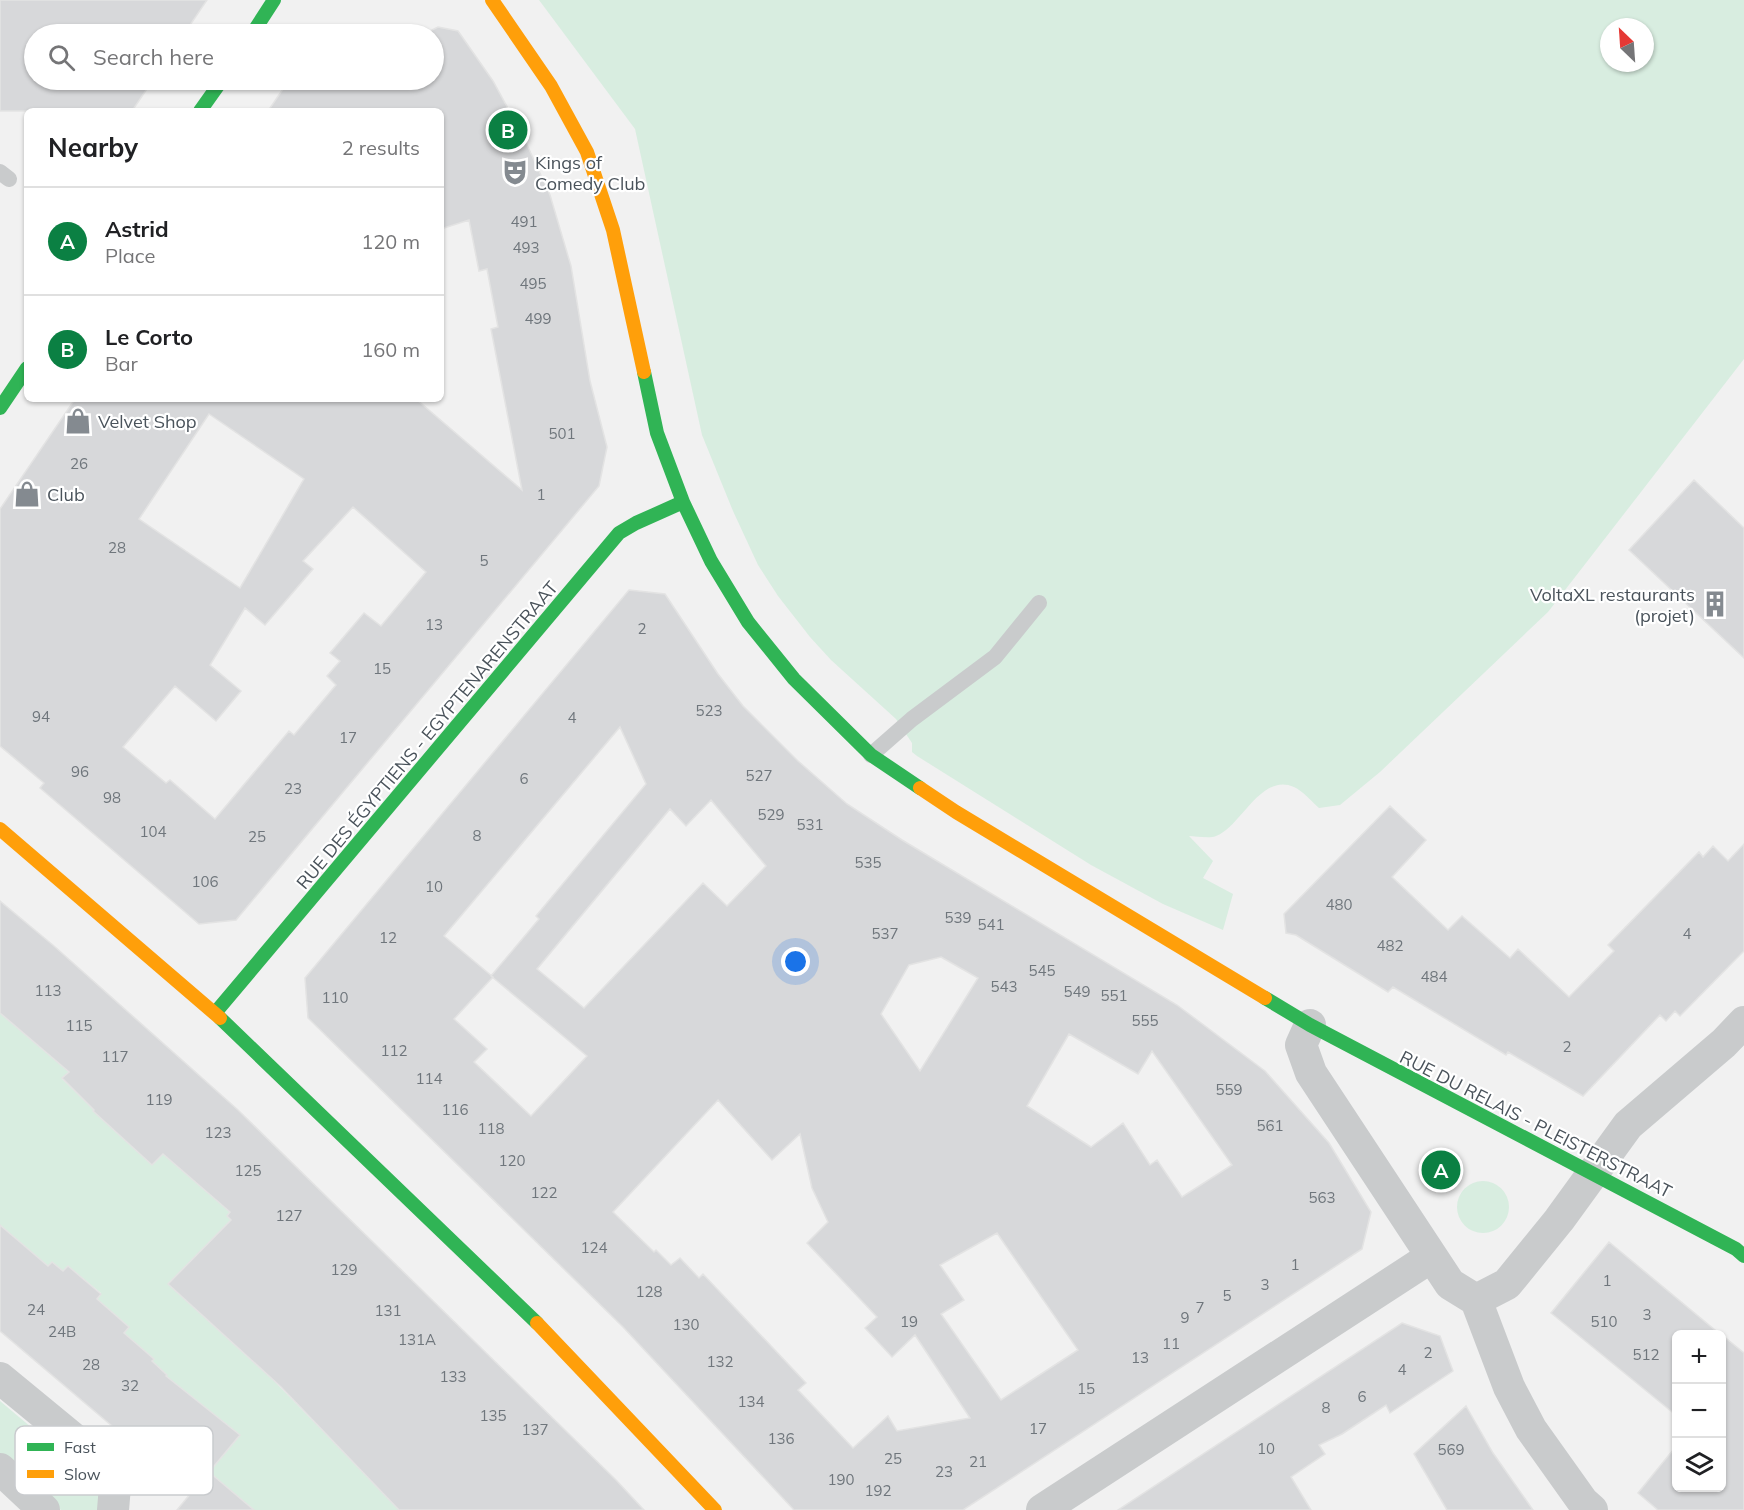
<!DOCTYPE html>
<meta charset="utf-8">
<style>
:root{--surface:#fff;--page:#f2f2f2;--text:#202124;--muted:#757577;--line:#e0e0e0;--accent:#0b8043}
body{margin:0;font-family:Mulish,sans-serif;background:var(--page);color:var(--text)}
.controls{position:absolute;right:18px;bottom:18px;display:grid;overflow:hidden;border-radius:9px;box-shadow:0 2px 4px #0004}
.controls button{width:54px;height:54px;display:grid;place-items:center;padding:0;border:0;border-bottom:2px solid var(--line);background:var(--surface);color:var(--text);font:30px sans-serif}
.compass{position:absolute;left:1600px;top:18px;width:54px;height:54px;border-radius:50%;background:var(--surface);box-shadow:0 2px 4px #0004;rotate:335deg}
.you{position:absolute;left:796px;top:962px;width:21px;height:21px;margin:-15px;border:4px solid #fff;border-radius:50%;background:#1a73e8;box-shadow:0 0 0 9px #1a73e833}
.badge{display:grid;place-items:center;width:39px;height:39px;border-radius:50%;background:var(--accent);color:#fff;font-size:20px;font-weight:700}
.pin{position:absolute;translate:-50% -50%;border:3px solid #fff;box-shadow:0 2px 6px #0006}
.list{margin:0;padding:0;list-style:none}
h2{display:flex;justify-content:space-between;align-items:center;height:78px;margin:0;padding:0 24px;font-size:26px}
h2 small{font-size:20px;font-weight:400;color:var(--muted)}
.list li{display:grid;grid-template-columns:39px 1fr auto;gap:18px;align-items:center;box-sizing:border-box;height:108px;padding:0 24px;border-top:2px solid var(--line)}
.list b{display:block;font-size:22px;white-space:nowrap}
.list p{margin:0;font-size:20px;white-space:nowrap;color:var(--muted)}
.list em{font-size:20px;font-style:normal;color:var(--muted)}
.icon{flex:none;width:33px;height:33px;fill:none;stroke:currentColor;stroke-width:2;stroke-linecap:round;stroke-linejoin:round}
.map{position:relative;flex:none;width:1744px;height:1510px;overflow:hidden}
.search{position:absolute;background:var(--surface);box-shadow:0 2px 4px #0004;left:24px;top:24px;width:420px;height:66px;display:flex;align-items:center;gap:15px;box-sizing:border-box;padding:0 21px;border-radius:33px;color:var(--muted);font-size:22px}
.panel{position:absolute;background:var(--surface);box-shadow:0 2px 4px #0004;left:24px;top:108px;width:420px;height:294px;border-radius:9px}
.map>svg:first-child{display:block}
.green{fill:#d8ede0;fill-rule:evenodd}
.building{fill:#d7d8da;stroke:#e3e3e3;stroke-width:1.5;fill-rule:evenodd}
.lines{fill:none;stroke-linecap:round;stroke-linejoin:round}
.lane{stroke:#c9cbcc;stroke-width:16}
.street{stroke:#c9cbcc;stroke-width:32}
.fast{stroke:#30b455;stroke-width:14}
.slow{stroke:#ff9f0a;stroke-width:14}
.labels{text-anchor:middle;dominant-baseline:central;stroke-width:4.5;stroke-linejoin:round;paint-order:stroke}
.number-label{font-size:15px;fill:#6f767c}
.poi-label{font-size:18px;fill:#4a535b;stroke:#fff;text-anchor:start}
.street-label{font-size:18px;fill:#4a535b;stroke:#fff}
.key{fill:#fff;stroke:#c9cbce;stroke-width:1.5}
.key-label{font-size:16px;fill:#4a535b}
</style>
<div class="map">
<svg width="1744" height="1510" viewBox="0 0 1744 1510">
<rect width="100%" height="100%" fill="#f1f1f1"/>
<path class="green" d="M539 0H1744V359L1548 612 1380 772 1340 805 1319 808C1312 802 1303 791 1294 787 1261 772 1241 827 1216 836 1209 839 1196 836 1189 836L1213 861 1203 878 1233 894 1223 930 1163 904 1091 865 917 756 912 752V743L896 719 831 660 810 637 778 596 758 565 733 511 702 435 635 129ZM1609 27H1645V63H1609Z
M0 1013 69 1072 62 1079 82 1098 98 1105 94 1111 152 1164 181 1136 200 1186 230 1212 227 1216 232 1220 168 1284 273 1380 400 1510H254L246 1503 243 1507 229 1506 149 1396 167 1375 152 1361 117 1342 129 1327 96 1300 101 1293 68 1266 63 1271 47 1267 15 1241 16 1239 0 1225Z
M1457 1207a26 26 0 1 1 52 0a26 26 0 1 1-52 0Z
M0 1401 95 1481 99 1491V1510H61L0 1458Z"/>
<path class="building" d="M0 0H207L184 34H34V80H153L132 111H0Z
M438 27 458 31 493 81 523 136 550 195 571 266 590 381 607 447 599 486 236 920 199 924 40 788 44 783 0 746V509L75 399H416L522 490 491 329 498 327 487 269 479 271 469 220 441 229V111H268L289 80H434V34H424ZM209 414 304 479 240 588 139 519ZM353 507 426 572 381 626 364 613 330 653 340 661 327 676 336 685 294 735 289 731 215 819 170 780 166 783 123 747 175 686 216 721 241 691 210 665 245 608 265 625 313 569 303 561Z
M1694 480 1744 528V658L1629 550Z
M629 590 665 594 718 674 743 706 798 761 847 804 902 840 1177 1005 1265 1071 1329 1143 1371 1212 1362 1249 963 1510H794L623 1327 308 1018 305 978ZM620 727 646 784 536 916 539 919 491 976 587 1056 531 1116 474 1062 487 1049 454 1019 493 977 444 936ZM711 800 766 866 727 906 703 883 584 1008 537 969 670 809 686 826ZM941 957 978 978 920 1071 881 1014 909 965ZM1069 1034 1138 1074 1152 1051 1232 1165 1182 1197 1157 1160 1150 1165 1123 1123 1091 1147 1027 1106ZM718 1100 772 1160 800 1134 812 1188 828 1222 807 1243 877 1317 865 1328 892 1357 915 1335 970 1418 897 1431 888 1416 853 1448 798 1390 806 1383 703 1274 699 1278 680 1258 671 1265 656 1250 654 1252 613 1212ZM997 1233 1078 1350 1001 1400 941 1314 964 1300 940 1265Z
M1390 806 1426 840 1392 877 1448 930 1462 916 1510 958 1518 949 1569 997 1614 951 1608 945 1699 852 1703 857 1713 846 1728 861 1744 844V951L1680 1016 1675 1011 1666 1021 1660 1015 1583 1096 1508 1052 1506 1055 1393 987 1388 992 1296 935 1286 933 1284 914Z
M0 901 54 946 238 1110 616 1480 644 1510H399L281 1387 168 1284 231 1220 227 1216 230 1212 163 1154 152 1165 93 1111 94 1110 62 1078 69 1072 0 1013Z
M0 1225 48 1266 52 1262 63 1271 68 1266 101 1294 97 1299 129 1327 124 1333 154 1359 152 1361 167 1375 166 1376 240 1435 200 1483 209 1472 254 1510H177L191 1493 0 1331Z
M1609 1242 1721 1335H1677V1416L1551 1313Z
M1402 1323 1440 1336 1453 1371 1390 1413 1386 1405 1342 1434 1319 1445 1325 1454 1291 1477 1311 1510H1118Z
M1722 1335 1744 1353V1510H1658L1638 1493 1677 1445V1488H1722Z
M1466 1406 1493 1453 1533 1510H1447L1414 1454Z"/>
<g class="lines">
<path class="lane" d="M0 172 9 179
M871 755 912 719 995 657 1039 603"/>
<path class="street" d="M1310 1025 1301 1045 1311 1073 1450 1284 1476 1300 1509 1387 1531 1429 1583 1502 1592 1510
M1476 1300 1507 1284 1559 1220 1628 1125 1724 1043 1744 1022
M0 1378 96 1457 115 1486 113 1510
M0 1469 44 1510
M1042 1510 1431 1257"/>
<path class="fast" d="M252 34 274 0
M200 111 222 80
M644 372 657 433 683 502 711 561 748 622 794 679 871 755 920 788
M0 408 27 368
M1265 998 1310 1025 1736 1249 1744 1256
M215 1013 619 533 636 523 683 502
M220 1018 537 1323"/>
<path class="slow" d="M492 0 551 86 587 152 613 230 644 372
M920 788 956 812 1265 998
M0 829 220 1018
M537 1323 715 1510"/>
</g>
<defs>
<g id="theatre-bare" transform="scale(2.07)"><path d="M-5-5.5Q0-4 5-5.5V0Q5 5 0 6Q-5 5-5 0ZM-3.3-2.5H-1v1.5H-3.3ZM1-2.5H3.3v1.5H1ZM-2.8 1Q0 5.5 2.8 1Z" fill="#848a90" stroke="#fff" stroke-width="2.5" paint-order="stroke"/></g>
<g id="shop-bare" transform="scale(2.07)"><path d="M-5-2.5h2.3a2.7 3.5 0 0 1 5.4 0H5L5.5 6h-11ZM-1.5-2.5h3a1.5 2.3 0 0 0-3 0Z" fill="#848a90" stroke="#fff" stroke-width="2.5" paint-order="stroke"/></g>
<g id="building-bare" transform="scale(2.07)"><path d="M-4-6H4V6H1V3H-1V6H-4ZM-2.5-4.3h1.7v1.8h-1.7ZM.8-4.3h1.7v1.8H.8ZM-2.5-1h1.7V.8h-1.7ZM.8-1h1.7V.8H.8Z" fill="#848a90" stroke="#fff" stroke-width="2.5" paint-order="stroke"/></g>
</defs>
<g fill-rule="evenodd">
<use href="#theatre-bare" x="515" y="172"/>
<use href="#shop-bare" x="78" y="421"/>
<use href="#shop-bare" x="27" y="494"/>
<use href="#building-bare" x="1715" y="604"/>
</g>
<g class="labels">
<g class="number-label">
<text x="524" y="221">491</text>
<text x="526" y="247">493</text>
<text x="533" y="283">495</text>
<text x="538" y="318">499</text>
<text x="562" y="433">501</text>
<text x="79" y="463">26</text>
<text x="541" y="494">1</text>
<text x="117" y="547">28</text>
<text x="484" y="560">5</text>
<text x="434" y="624">13</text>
<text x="642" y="628">2</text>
<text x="382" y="668">15</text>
<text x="709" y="710">523</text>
<text x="41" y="716">94</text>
<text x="572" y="717">4</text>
<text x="348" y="737">17</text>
<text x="80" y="771">96</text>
<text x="759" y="775">527</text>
<text x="524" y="778">6</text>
<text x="293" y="788">23</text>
<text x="112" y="797">98</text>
<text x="771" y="814">529</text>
<text x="810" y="824">531</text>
<text x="153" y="831">104</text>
<text x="477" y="835">8</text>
<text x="257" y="836">25</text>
<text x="868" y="862">535</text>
<text x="205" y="881">106</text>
<text x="434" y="886">10</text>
<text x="1339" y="904">480</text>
<text x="958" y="917">539</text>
<text x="991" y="924">541</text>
<text x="885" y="933">537</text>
<text x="1687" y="933">4</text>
<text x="388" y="937">12</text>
<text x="1390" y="945">482</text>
<text x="1042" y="970">545</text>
<text x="1434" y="976">484</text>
<text x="1004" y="986">543</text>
<text x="48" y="990">113</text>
<text x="1077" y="991">549</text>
<text x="1114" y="995">551</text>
<text x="335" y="997">110</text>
<text x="1145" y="1020">555</text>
<text x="79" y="1025">115</text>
<text x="1567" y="1046">2</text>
<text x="394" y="1050">112</text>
<text x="115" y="1056">117</text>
<text x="429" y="1078">114</text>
<text x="1229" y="1089">559</text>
<text x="159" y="1099">119</text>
<text x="455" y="1109">116</text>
<text x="1270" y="1125">561</text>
<text x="491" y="1128">118</text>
<text x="218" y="1132">123</text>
<text x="512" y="1160">120</text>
<text x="248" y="1170">125</text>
<text x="544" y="1192">122</text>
<text x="1322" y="1197">563</text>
<text x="289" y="1215">127</text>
<text x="594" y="1247">124</text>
<text x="1295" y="1264">1</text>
<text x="344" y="1269">129</text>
<text x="1607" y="1280">1</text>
<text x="1265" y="1284">3</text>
<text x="649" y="1291">128</text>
<text x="1227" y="1295">5</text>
<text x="1200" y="1307">7</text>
<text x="36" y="1309">24</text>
<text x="388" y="1310">131</text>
<text x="1647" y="1314">3</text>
<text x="1185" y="1317">9</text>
<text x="909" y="1321">19</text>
<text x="1604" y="1321">510</text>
<text x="686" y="1324">130</text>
<text x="62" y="1331">24B</text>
<text x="417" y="1339">131A</text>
<text x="1171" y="1343">11</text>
<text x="1428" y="1352">2</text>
<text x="1646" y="1354">512</text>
<text x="1140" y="1357">13</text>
<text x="720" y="1361">132</text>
<text x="91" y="1364">28</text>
<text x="1402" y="1369">4</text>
<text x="453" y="1376">133</text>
<text x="130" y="1385">32</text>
<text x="1086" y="1388">15</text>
<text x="1362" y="1396">6</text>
<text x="751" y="1401">134</text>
<text x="1326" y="1407">8</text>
<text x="493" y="1415">135</text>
<text x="1038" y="1428">17</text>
<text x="535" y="1429">137</text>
<text x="781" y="1438">136</text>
<text x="1266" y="1448">10</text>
<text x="1451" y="1449">569</text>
<text x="893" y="1458">25</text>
<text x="978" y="1461">21</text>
<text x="944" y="1471">23</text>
<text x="841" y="1479">190</text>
<text x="878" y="1490">192</text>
</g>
<g class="poi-label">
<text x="535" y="162">Kings of<tspan x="535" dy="21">Comedy Club</tspan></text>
<text x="98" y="421">Velvet Shop</text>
<text x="47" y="494">Club</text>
<text x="1695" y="594" text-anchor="end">VoltaXL restaurants<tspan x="1695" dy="21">(projet)</tspan></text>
</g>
<g class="street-label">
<text transform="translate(427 735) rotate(-50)">RUE DES ÉGYPTIENS - EGYPTENARENSTRAAT</text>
<text transform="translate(1536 1124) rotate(27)">RUE DU RELAIS - PLEISTERSTRAAT</text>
</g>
</g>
<rect x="15" y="1426" width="198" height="69" rx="9" class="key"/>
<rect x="27" y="1443" width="27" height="8" fill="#30b455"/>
<rect x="27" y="1470" width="27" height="8" fill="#ff9f0a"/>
<g class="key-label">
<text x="64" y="1453">Fast</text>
<text x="64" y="1480">Slow</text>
</g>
</svg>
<div class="controls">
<button>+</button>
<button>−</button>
<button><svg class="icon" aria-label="layers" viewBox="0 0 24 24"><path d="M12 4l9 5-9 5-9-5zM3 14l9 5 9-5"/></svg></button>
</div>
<svg class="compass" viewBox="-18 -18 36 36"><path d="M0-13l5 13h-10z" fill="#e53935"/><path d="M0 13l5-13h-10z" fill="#757577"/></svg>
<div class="you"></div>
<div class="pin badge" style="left:1441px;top:1170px">A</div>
<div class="pin badge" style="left:508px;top:130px">B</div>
<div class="search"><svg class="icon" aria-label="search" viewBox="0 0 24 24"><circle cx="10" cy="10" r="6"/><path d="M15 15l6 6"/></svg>Search here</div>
<section class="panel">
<h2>Nearby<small>2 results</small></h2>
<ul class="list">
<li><span class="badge">A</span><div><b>Astrid</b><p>Place</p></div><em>120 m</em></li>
<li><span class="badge">B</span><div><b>Le Corto</b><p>Bar</p></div><em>160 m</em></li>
</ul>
</section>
</div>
